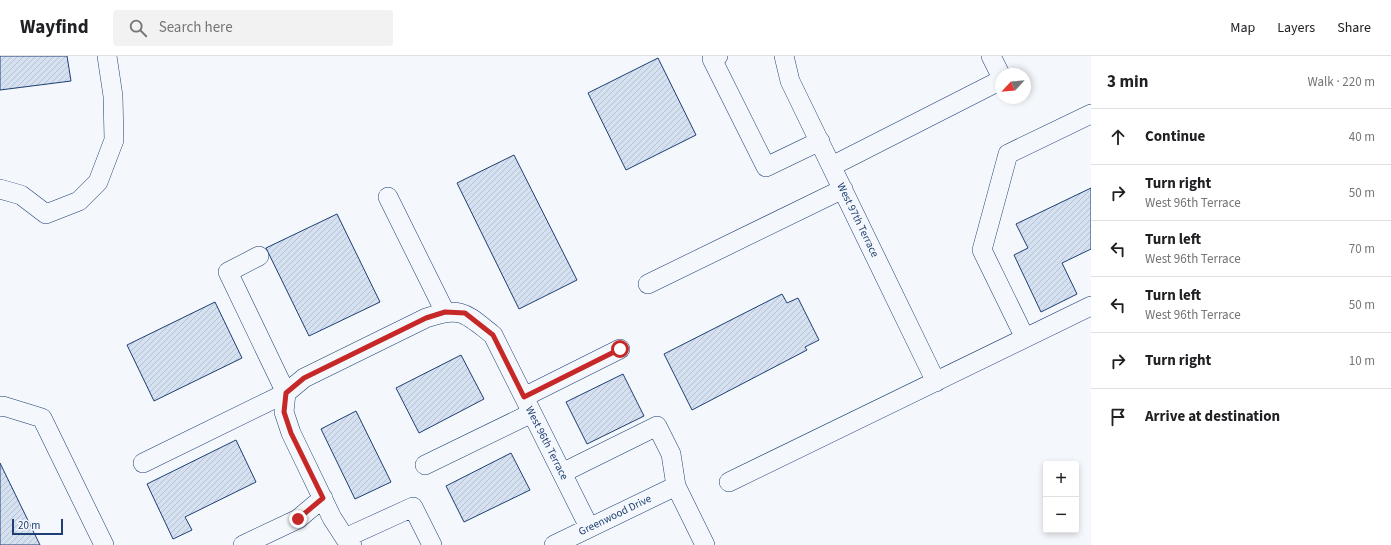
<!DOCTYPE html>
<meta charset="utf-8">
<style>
:root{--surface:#fff;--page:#f2f2f2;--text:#202124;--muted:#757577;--line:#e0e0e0}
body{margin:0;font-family:"Source Sans 3",sans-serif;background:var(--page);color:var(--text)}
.controls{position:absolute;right:12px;bottom:12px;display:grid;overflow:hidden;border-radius:4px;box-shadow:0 2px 6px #0003}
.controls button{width:36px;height:36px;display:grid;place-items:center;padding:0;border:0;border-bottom:1px solid var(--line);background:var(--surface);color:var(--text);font:20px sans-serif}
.compass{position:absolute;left:995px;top:12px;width:36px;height:36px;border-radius:50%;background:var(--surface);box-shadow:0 2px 6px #0003;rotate:244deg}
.scale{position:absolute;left:12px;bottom:10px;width:51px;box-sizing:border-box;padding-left:4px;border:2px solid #1d3f73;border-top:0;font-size:11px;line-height:14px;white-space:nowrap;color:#1d3f73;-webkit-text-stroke:3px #f4f7fb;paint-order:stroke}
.stop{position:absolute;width:12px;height:12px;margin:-9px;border:3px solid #c62828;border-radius:50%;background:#fff}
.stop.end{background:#c62828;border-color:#fff;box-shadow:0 1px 4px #0008}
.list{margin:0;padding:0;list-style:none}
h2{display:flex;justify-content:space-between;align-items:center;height:52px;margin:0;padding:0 16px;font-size:17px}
h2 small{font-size:13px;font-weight:400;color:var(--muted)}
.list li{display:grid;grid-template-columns:26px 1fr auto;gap:12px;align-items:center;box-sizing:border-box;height:56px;padding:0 16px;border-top:1px solid var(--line)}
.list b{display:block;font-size:15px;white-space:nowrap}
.list p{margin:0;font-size:13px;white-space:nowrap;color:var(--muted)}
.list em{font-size:13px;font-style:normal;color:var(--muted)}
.icon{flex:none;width:22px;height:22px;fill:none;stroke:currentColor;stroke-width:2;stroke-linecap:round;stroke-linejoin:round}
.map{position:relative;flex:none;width:1091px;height:489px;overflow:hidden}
header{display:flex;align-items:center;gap:24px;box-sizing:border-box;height:56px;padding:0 20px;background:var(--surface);border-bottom:1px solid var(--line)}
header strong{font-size:19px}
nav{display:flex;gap:22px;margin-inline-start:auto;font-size:14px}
.search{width:280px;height:36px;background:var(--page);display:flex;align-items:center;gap:10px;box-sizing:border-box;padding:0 14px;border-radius:4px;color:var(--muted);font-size:15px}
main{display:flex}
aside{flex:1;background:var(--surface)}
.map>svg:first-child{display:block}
.building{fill:url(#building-hatch);stroke:#1d3f73}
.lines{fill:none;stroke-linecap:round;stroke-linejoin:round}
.minor-casing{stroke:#1d3f73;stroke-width:20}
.minor{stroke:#f4f7fb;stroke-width:19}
.route{stroke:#c62828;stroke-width:5}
.labels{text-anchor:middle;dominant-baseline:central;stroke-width:3;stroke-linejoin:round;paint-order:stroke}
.street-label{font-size:11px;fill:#1d3f73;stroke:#f4f7fb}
</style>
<header>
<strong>Wayfind</strong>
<div class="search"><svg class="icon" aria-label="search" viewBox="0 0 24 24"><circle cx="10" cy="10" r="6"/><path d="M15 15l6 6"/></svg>Search here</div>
<nav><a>Map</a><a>Layers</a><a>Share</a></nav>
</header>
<main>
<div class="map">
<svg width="1091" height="489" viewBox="0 0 1091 489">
<defs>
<pattern id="building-hatch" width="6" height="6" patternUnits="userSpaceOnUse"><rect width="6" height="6" fill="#d5e0f0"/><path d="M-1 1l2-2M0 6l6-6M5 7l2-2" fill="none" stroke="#b6c1d1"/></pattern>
</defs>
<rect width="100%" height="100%" fill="#f4f7fb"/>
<path class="building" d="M0 0H67L71 25 0 34Z
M658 2 696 79 626 114 588 37Z
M514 99 577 224 519 253 457 127Z
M1091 132V193L1062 207 1077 238 1041 256 1014 199 1028 192 1016 168Z
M337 158 380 246 309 280 266 192Z
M782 238 787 247 798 242 819 284 805 291 807 294 692 354 664 298Z
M215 246 242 302 154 345 127 289Z
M461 299 484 343 419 377 396 332Z
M623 318 644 360 587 388 566 346Z
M356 355 391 426 355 443 321 373Z
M236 384 256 426 185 461 192 474 173 483 147 428Z
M511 397 530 434 464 466 446 430Z
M0 407 40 489H0Z"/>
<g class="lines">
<g class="minor-casing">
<path id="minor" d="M718 0 712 3 766 111 820 85
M784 0 790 25 936 326
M991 0 1001 20
M832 110 1001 24
M0 133 21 139 46 158 79 145 98 126 114 84 113 40 107 0
M388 141 445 256
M648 228 843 133
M1025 282 982 194 1008 98 1091 58
M524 341 620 293
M0 351 3 350 42 362 104 489
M143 407 286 337 228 216 259 200
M425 409 532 357
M562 417 657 370 671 398 676 430 705 489
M729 426 1091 250
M345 482 413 451 432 489
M243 489 298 463 323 442
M352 489 345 482 332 462 291 377 284 356 286 337 304 322 426 262C462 250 465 257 493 279L589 471
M554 489 676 430"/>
</g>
<use href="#minor" class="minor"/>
</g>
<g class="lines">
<path class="route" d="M298 463 323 442 291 377 284 356 286 337 304 322 426 262 445 256 465 257 493 279 524 341 620 293"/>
</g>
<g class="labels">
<g class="street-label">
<text transform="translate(858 164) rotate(64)">West 97th Terrace</text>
<text transform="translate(547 387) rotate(63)">West 96th Terrace</text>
<text transform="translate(615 459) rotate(-26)">Greenwood Drive</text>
</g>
</g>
</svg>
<div class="controls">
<button>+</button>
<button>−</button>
</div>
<svg class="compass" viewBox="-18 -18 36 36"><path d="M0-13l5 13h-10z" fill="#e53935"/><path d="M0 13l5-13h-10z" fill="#757577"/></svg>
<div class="scale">20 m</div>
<div class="stop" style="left:620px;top:293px"></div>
<div class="stop end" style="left:298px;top:463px"></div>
</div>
<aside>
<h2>3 min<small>Walk · 220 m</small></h2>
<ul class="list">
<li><svg class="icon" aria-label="ahead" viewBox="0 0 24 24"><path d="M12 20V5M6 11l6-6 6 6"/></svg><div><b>Continue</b></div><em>40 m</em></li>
<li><svg class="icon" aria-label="right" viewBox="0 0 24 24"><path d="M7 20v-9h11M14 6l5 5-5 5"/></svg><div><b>Turn right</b><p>West 96th Terrace</p></div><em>50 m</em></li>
<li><svg class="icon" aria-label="left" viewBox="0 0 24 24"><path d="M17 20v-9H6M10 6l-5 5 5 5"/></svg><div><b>Turn left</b><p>West 96th Terrace</p></div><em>70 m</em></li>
<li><svg class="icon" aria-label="left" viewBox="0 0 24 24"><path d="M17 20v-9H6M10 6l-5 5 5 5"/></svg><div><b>Turn left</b><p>West 96th Terrace</p></div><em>50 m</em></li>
<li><svg class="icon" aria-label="right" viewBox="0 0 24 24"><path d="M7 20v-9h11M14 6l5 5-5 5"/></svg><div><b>Turn right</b></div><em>10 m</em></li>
<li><svg class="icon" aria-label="arrive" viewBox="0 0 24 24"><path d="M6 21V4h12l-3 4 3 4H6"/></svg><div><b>Arrive at destination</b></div></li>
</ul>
</aside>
</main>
